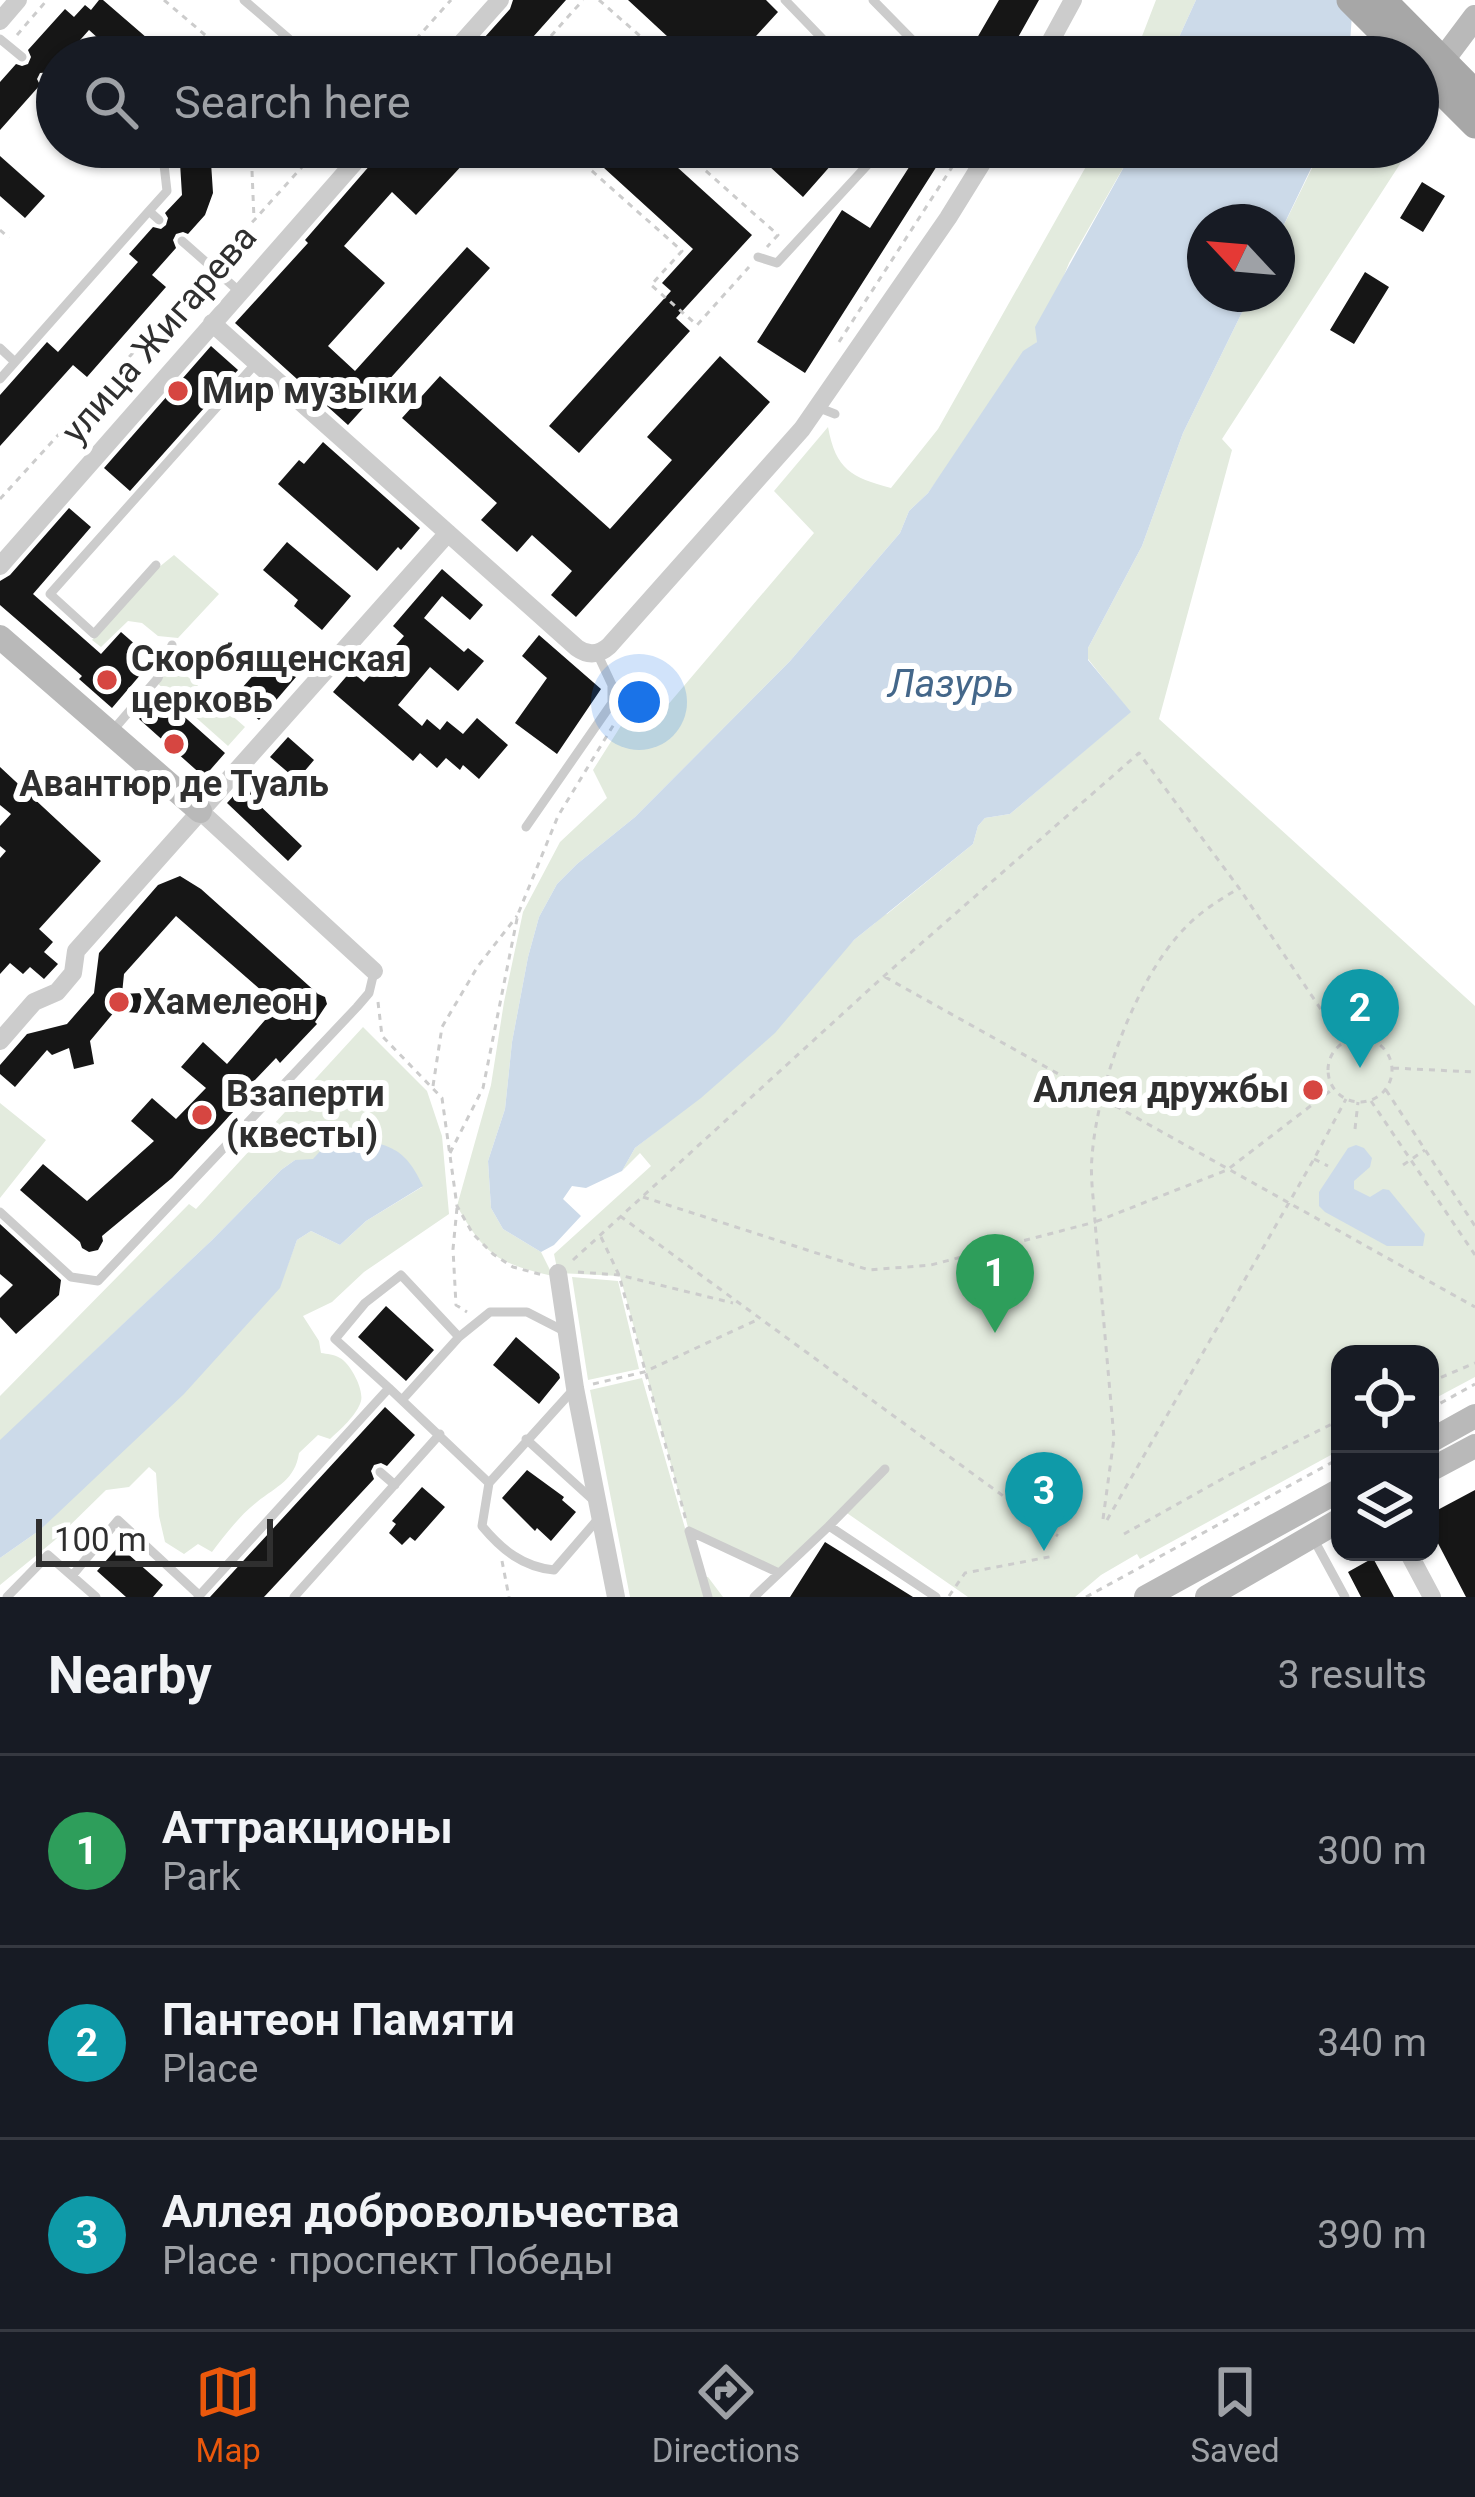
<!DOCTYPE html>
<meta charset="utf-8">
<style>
:root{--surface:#171b24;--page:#242831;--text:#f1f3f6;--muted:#9ea1a6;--line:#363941;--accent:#ea580c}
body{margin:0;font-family:Roboto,sans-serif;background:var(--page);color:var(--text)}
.controls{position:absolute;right:36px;bottom:36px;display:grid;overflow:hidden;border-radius:24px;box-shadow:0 3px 9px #0004}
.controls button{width:108px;height:108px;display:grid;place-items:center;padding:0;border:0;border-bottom:3px solid var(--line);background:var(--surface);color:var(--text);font:60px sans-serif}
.compass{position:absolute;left:1187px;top:204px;width:108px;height:108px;border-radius:50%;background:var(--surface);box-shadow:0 3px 9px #0004;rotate:296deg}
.scale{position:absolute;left:36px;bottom:30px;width:237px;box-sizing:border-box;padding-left:12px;border:6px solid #2f2f2f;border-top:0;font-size:33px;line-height:42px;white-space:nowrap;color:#2f2f2f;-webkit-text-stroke:9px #fff;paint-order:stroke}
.you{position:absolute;left:639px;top:702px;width:42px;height:42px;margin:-30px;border:9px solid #fff;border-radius:50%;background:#1a73e8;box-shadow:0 0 0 18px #1a73e833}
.badge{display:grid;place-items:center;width:78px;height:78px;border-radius:50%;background:var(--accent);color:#fff;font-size:39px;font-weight:700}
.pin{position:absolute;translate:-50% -99px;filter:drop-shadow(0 3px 6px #0008)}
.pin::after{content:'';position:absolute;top:63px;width:42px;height:36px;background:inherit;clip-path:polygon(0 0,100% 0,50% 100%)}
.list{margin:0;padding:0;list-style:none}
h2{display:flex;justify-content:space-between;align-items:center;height:156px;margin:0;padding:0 48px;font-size:51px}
h2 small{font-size:39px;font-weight:400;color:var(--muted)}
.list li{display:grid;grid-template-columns:78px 1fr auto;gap:36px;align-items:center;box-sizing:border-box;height:192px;padding:0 48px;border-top:3px solid var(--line)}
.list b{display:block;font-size:45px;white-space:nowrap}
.list p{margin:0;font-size:39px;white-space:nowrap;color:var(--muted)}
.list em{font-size:39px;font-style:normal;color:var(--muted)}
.icon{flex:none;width:66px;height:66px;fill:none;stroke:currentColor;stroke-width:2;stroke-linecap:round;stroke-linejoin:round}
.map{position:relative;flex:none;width:1475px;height:1597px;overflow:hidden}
.search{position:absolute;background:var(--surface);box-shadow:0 3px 9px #0004;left:36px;right:36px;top:36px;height:132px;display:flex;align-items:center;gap:30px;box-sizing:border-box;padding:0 42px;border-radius:66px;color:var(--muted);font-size:45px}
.sheet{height:732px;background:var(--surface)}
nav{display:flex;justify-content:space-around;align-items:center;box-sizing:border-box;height:168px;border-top:3px solid var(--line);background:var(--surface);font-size:33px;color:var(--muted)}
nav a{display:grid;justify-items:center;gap:6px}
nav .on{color:var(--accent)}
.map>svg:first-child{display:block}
.green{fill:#e3ebde}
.water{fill:#ccdae9}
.building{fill:#161616}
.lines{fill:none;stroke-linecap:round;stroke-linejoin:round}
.path{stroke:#ccc;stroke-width:3;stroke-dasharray:6 6;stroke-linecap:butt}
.lane{stroke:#ccc;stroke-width:9}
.street{stroke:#ccc;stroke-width:18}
.secondary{stroke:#b9b9b9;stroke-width:24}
.primary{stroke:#a7a7a7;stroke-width:27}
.poi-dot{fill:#d64641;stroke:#fff;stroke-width:4.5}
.labels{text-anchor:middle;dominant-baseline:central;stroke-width:12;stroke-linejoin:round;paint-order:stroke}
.street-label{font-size:36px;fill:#2f2f2f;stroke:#fff}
.poi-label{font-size:36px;font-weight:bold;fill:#2f2f2f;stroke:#fff;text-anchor:start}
.water-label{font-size:39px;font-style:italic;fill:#44678a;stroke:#fff}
</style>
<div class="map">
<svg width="1475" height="1597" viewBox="0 0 1475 1597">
<rect width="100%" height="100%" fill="#fff"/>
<path class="green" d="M1156 0H1196L1170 57H1134Z
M1097 147H1135L1069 263 1037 342 928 493 909 511 900 533 790 661 635 817 577 864 557 884 539 917 528 957 512 1042 505 1109 488 1161 491 1208 503 1229 541 1252 553 1276C499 1264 485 1256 457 1206L491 1085 504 1002 523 912 560 842 607 798 593 770 636 702 666 707 814 533 774 491 828 427C836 470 851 477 891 488L938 429Z
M1325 147H1411L1222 439 1232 450 1159 719 1475 1006V1377L1430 1401V1354H1340V1450L1140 1559 1137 1554 1101 1575 1075 1597H968L844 1511 779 1573 689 1531 620 1276 558 1273 554 1254 651 1166 640 1153 622 1171 635 1148 653 1134 854 940 875 923 878 915 887 914 973 844 978 826 985 818 1010 814 1130 712 1088 659V648L1142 546 1183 433 1251 294H1277V239L1317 158Z
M174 555 219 594 178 638 158 636 142 623 128 621 101 647 92 640 153 572Z
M172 663 245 727 228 746 156 682Z
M363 1027 427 1091 442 1136 449 1214 364 1272 332 1302 303 1316 319 1341 321 1353C327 1354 334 1354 340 1358 350 1363 364 1389 361 1401 357 1415 340 1430 330 1439L318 1435 299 1453C295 1480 277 1486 257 1502 240 1515 225 1535 212 1552L198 1544 184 1554 165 1542 159 1516 156 1473 149 1467 129 1487 106 1490 55 1540 0 1585V1558L40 1530 279 1288 297 1240 311 1231 340 1245 366 1221 422 1187 331 1139 313 1160H295L281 1170 212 1240 0 1441V1396L189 1204 196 1209Z
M0 1103 46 1140 0 1198Z
M572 1277 618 1281 639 1369 588 1380Z
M642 1378 699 1577H708L723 1597H630L590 1390Z"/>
<path class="water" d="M1196 0H1353L1349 57H1170Z
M1135 147H1325L1316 158 1277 239V222H1205V294H1251L1183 433 1142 546 1088 648V660L1131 712 1010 814 985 818 978 826 973 844 854 940 775 1033 701 1098 635 1148 622 1171 586 1188 572 1186 563 1199 581 1216 554 1245 541 1252 503 1229 491 1208 488 1161 505 1109 512 1042 528 957 539 917 557 884 577 864 635 817 790 661 900 533 909 511 928 493 1023 351 1037 342 1035 327Z
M348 1135C390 1147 404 1145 423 1186L366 1221 340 1245 311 1231 297 1240 280 1288 184 1394 40 1530 0 1558V1440L212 1240 281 1170 295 1160 313 1159 331 1139Z
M1356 1145 1364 1148 1372 1158 1370 1167 1354 1181V1189L1370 1197 1383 1189 1389 1190 1425 1234 1423 1246H1387L1325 1212 1319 1206V1192L1348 1148Z"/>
<path class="building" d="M99 0H103L169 57H119L89 30 65 57H57V66L52 72 40 73 37 79 40 85 0 130V82L16 64 22 66 28 64 31 57 28 50 65 9 74 17 85 5 91 10Z
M513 0H566L533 37 556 57H467L510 9Z
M628 0H766L778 12 737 57H676L682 50Z
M999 0H1039L1007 57H966Z
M179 147H210L213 193 205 215 188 234 183 232 176 234 173 240 176 248 152 275 166 287 87 377 73 365 0 446V395L47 342 58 352 138 262 129 254 153 227 161 229 166 225 168 218 165 213 182 195Z
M381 147H451L466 161 416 215 392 192 344 246 385 283 328 346 355 371 467 247 490 268 348 425 235 323 308 243 305 240 378 156Z
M581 147H655L752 235 676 318 690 331 579 453 549 426 671 291 662 283 693 249Z
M785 147H847L803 197 769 166Z
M922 147H949L805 373 757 342 842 210 870 228Z
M0 156 45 196 25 218 0 196Z
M1422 182 1445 196 1423 232 1400 218Z
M1365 272 1389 287 1354 344 1330 330Z
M211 346 238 370 130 491 104 468Z
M720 356 770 402 576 617 551 595 572 571 532 535 517 552 481 520 497 503 402 418 440 376 610 529 672 460 647 437Z
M323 442 420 528 401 550 398 547 377 571 278 484 299 460 304 464Z
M69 508 91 527 33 594 101 654 121 632 153 660 112 708 79 679 82 676 0 605V581L10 575Z
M287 542 351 596 322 630 294 606 298 600 263 570Z
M442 569 483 605 470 620 442 596 424 618 464 652 468 648 484 661 458 691 430 667 398 705 422 726 427 719 440 730 447 721 463 734 477 718 508 745 479 779 463 765 460 770 446 758 437 768 420 753 413 761 333 692 351 671 364 682 404 636 393 626Z
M539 635 601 689 557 754 515 723 547 678 522 656Z
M276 659 296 677 259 720 233 698 259 669Z
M160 695 225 753 204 777 139 719Z
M288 737 314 760 297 780 270 757Z
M0 767 101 861 39 929 53 942 44 952 58 964 44 979 30 967 23 974 10 963 0 974V858L6 851 0 846V826L11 814 0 805Z
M248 780 260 791 253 799 302 846 288 861 227 803Z
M180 876 201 889 318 994 325 997 327 1004 315 1022 317 1024 280 1063 276 1058 253 1082 258 1085 172 1178 102 1236 103 1241 98 1250 89 1252 82 1248 80 1242 20 1190 43 1164 87 1201 154 1141 131 1121 152 1098 176 1119 206 1088 181 1067 203 1042 227 1064 278 1005 176 916 124 974 122 994 142 993 139 1013 115 1011 90 1041 94 1064 74 1069 69 1048 52 1055 47 1050 15 1087 0 1074V1065L27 1034 67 1024 94 993 99 953 158 885Z
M0 1224 61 1280 59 1295 16 1334 0 1317V1298L13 1285 0 1274Z
M386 1306 434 1350 406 1381 358 1337Z
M516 1337 559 1374 560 1378 539 1404 493 1365Z
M385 1407 415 1435 387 1466 381 1463 374 1465 371 1471 374 1479 264 1597H210Z
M527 1470 564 1497 562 1500 576 1512 551 1541 537 1528 535 1531 502 1498Z
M422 1487 445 1507 415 1541 410 1537 402 1545 389 1533 396 1524 392 1521Z
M1475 1490V1597H1466L1430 1528V1514Z
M825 1542 913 1597H790Z
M119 1546 163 1585 153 1597H126L97 1571Z
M1373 1558 1394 1597H1361L1348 1572Z"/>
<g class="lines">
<path class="path" d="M164 0 231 57
M599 0 664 57
M17 35 47 0
M543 45 583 0
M400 57 451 0
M251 147 254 219
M565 147 682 251 651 285 697 325 749 267
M679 147 778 235 767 247
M0 230 9 238
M220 258 320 147
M839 342 965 147
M0 499 201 278
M885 977 1475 1307
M378 1002 382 1036 442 1098 457 1206 473 1234 493 1254 513 1267 543 1275
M1328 1070a32 32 0 1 1 64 0a32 32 0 1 1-64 0Z
M1393 1068 1475 1072
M433 1086 442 1027 478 966 517 916
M1386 1090 1475 1226
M1371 1101 1475 1255
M1355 1129 1358 1102
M450 1153 483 1088 518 914 558 816 622 711
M1314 1159 1328 1166
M1403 1165 1425 1150
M643 1197 869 1270 931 1265 1095 1222C1094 1201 1090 1178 1092 1157 1097 1086 1136 977 1186 927 1201 911 1220 900 1239 888
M457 1208 453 1249 456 1305 467 1312
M620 1216 1058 1536
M601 1237 619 1275 686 1520
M573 1260 884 976 1139 753 1239 888 1343 1042
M578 1272 619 1275 733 1303
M1430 1382 1475 1363
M593 1384 644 1372 757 1320
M1430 1409 1475 1384
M1103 1519 1114 1438 1095 1222 1227 1170 1334 1088
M1107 1520 1314 1159 1346 1099
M1124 1534 1231 1474 1340 1420
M502 1561 509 1597
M949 1596 965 1573 1054 1556
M1086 1597 1340 1458"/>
<path class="lane" d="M244 0 289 39
M785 0 840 57
M873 0 929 57
M0 39 22 57
M87 57H88
M46 79 57 88
M149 211 167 191 162 147
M182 241 240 292
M758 257 777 263 884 147
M0 348 15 362
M0 379 149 211 159 220
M817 407 835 414
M156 565 94 634 50 594 257 362
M114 729 158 678 172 645
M526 827 612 703V685L597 653
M0 1212 71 1277 98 1281 357 1007 369 993 374 972
M389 1388 335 1339 365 1303 401 1275 459 1337
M402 1400 459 1337 490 1312H527L566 1332
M526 1439 592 1499
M380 1472 395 1485
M489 1483 482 1526C502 1550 523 1567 554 1570L598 1519
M829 1526 885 1469
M689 1531 779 1573
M689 1531 708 1597
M1313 1538 1345 1597
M72 1576 118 1520 199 1595
M7 1597 48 1555 96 1597
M198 1597 389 1388 489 1483 573 1390
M294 1597 440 1434
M754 1597 829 1526 936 1597"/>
<path class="street" d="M0 21 18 0
M449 57 500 0
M1042 57 1073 0
M212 323 577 648C588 656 599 655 609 646L802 429 948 218 992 147
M0 566 368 147
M200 811 374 971
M0 1041 34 1002 57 992 73 973 76 951 448 533
M558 1273 575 1388 616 1597
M1408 1552 1432 1597"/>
<path class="secondary" d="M1433 73 1475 17
M0 637 200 811
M1430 1441 1475 1416
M1430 1470 1475 1446
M1146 1597 1340 1490
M1207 1597 1340 1520"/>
<path class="primary" d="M1350 0 1407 57
M1383 0 1475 93
M1418 68 1475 125"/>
</g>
<g class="poi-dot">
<circle cx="178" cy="391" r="12"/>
<circle cx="107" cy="680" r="12"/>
<circle cx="174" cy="744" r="12"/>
<circle cx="119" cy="1002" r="12"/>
<circle cx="1313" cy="1090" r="12"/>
<circle cx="202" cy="1115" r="12"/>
</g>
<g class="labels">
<g class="street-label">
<text transform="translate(159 334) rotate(-49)">улица Жигарева</text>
</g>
<g class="poi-label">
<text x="202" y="391">Мир музыки</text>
<text x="131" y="659">Скорбященская<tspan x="131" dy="41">церковь</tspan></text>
<text x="174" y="784" text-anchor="middle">Авантюр де Туаль</text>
<text x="143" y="1002">Хамелеон</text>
<text x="1289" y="1090" text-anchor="end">Аллея дружбы</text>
<text x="226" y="1094">Взаперти<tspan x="226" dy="41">(квесты)</tspan></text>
</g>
<g class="water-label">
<text x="951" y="684">Лазурь</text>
</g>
</g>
</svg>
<div class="controls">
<button><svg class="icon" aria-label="locate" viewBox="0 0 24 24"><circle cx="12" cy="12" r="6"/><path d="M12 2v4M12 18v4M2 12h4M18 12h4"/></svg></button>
<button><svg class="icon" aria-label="layers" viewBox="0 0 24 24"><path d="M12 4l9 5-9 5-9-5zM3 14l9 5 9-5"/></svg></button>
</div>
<svg class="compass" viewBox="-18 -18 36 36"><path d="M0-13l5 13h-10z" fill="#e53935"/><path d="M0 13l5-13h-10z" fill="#9ea1a6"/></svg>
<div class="scale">100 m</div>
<div class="you"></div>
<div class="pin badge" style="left:995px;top:1333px;background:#2e9e5b">1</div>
<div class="pin badge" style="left:1360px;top:1068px;background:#0f9aa8">2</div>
<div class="pin badge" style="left:1044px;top:1551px;background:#0f9aa8">3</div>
<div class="search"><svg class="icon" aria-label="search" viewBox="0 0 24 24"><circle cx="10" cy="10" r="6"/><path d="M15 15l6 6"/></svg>Search here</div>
</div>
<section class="sheet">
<h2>Nearby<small>3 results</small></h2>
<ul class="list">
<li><span class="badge" style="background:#2e9e5b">1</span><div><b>Аттракционы</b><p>Park</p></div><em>300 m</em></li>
<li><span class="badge" style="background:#0f9aa8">2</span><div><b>Пантеон Памяти</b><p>Place</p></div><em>340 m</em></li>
<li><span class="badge" style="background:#0f9aa8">3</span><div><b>Аллея добровольчества</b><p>Place · проспект Победы</p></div><em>390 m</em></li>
</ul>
</section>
<nav>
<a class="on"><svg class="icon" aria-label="map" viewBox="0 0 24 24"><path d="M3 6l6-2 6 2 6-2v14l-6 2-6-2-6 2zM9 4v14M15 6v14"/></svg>Map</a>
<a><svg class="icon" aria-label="directions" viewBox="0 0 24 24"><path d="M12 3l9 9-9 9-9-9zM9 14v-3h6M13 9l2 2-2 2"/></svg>Directions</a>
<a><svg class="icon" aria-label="saved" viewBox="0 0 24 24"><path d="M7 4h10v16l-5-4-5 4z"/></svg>Saved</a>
</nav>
